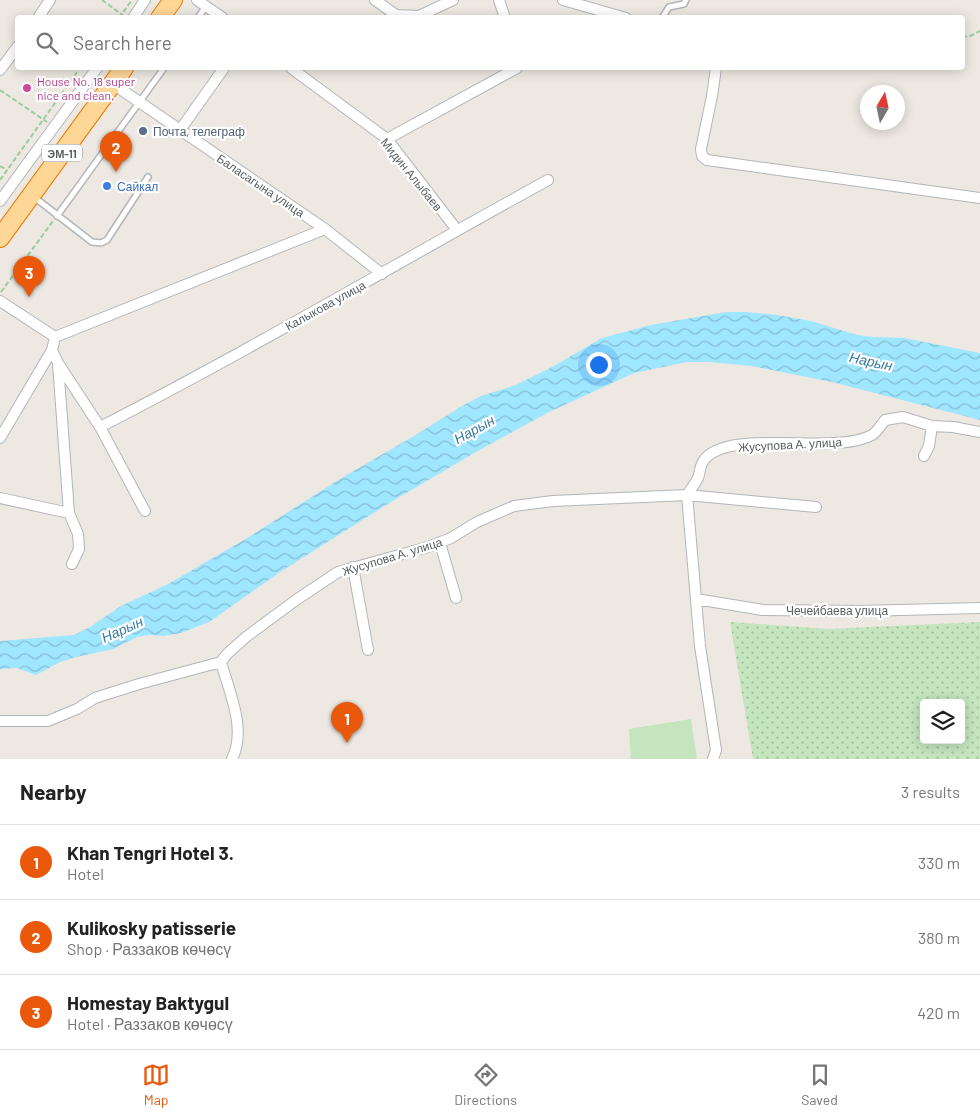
<!DOCTYPE html>
<meta charset="utf-8">
<style>
:root{--surface:#fff;--page:#f6f6f6;--text:#222;--muted:#767676;--line:#e0e0e0;--accent:#ea580c}
body{margin:0;font-family:Barlow,sans-serif;background:var(--page);color:var(--text)}
.controls{position:absolute;right:15px;bottom:15px;display:grid;overflow:hidden;border-radius:5px;box-shadow:0 2px 12px #0003}
.controls button{width:45px;height:45px;display:grid;place-items:center;padding:0;border:0;border-bottom:1px solid var(--line);background:var(--surface);color:var(--text);font:25px sans-serif}
.compass{position:absolute;left:860px;top:85px;width:45px;height:45px;border-radius:50%;background:var(--surface);box-shadow:0 2px 12px #0003;rotate:9deg}
.you{position:absolute;left:598px;top:364px;width:18px;height:18px;margin:-12px;border:4px solid #fff;border-radius:50%;background:#1a73e8;box-shadow:0 0 0 8px #1a73e833}
.badge{display:grid;place-items:center;width:32px;height:32px;border-radius:50%;background:var(--accent);color:#fff;font-size:16px;font-weight:700}
.pin{position:absolute;translate:-50% -41px;filter:drop-shadow(0 1px 2px #0008)}
.pin::after{content:'';position:absolute;top:26px;width:18px;height:15px;background:inherit;clip-path:polygon(0 0,100% 0,50% 100%)}
.list{margin:0;padding:0;list-style:none}
h2{display:flex;justify-content:space-between;align-items:center;height:65px;margin:0;padding:0 20px;font-size:21px}
h2 small{font-size:16px;font-weight:400;color:var(--muted)}
.list li{display:grid;grid-template-columns:32px 1fr auto;gap:15px;align-items:center;box-sizing:border-box;height:75px;padding:0 20px;border-top:1px solid var(--line)}
.list b{display:block;font-size:19px;white-space:nowrap}
.list p{margin:0;font-size:16px;white-space:nowrap;color:var(--muted)}
.list em{font-size:16px;font-style:normal;color:var(--muted)}
.icon{flex:none;width:28px;height:28px;fill:none;stroke:currentColor;stroke-width:2;stroke-linecap:round;stroke-linejoin:round}
.map{position:relative;flex:none;width:980px;height:759px;overflow:hidden}
.search{position:absolute;background:var(--surface);box-shadow:0 2px 12px #0003;left:15px;right:15px;top:15px;height:55px;display:flex;align-items:center;gap:12px;box-sizing:border-box;padding:0 18px;border-radius:5px;color:var(--muted);font-size:19px}
.sheet{height:290px;background:var(--surface)}
nav{display:flex;justify-content:space-around;align-items:center;box-sizing:border-box;height:70px;border-top:1px solid var(--line);background:var(--surface);font-size:14px;color:var(--muted)}
nav a{display:grid;justify-items:center;gap:2px}
nav .on{color:var(--accent)}
.map>svg:first-child{display:block}
.grass{fill:url(#grass-dots);fill-rule:evenodd}
.park{fill:#c4e5bd}
.water{fill:url(#water-waves)}
.lines{fill:none;stroke-linecap:round;stroke-linejoin:round}
.service-casing{stroke:#b2b6b9;stroke-width:8}
.minor-casing{stroke:#b2b6b9;stroke-width:12}
.trunk-casing{stroke:#ee7a00;stroke-width:20}
.path{stroke:#9bcda0;stroke-width:2;stroke-dasharray:5 2.5;stroke-linecap:butt}
.service{stroke:#fff;stroke-width:5}
.minor{stroke:#fff;stroke-width:10}
.trunk{stroke:#fed696;stroke-width:18}
.hotel-dot{fill:#d1479c;stroke:#fff;stroke-width:2}
.service-dot{fill:#5c6f8a;stroke:#fff;stroke-width:2}
.shop-dot{fill:#3f7fe0;stroke:#fff;stroke-width:2}
.labels{text-anchor:middle;dominant-baseline:central;stroke-width:4.5;stroke-linejoin:round;paint-order:stroke}
.shield{fill:#fff;stroke:#8c8f91;stroke-width:1}
.shield-label{font-size:11px;font-weight:bold;fill:#5a5f62}
.hotel-label{font-size:12px;fill:#b23c85;stroke:#fff;text-anchor:start}
.service-label{font-size:12px;fill:#4e5e75;stroke:#fff;text-anchor:start}
.street-label{font-size:12px;fill:#5a5f62;stroke:#fff}
.shop-label{font-size:12px;fill:#366cbe;stroke:#fff;text-anchor:start}
.water-label{font-size:14px;font-style:italic;fill:#387c9f;stroke:#fff}
</style>
<div class="map">
<svg width="980" height="759" viewBox="0 0 980 759">
<defs>
<pattern id="grass-dots" width="8" height="8" patternUnits="userSpaceOnUse" patternTransform="scale(1.25)"><rect width="8" height="8" fill="#c4e5bd"/><path d="M2 2h.1M6 6h.1" fill="none" stroke="#a2bd9d" stroke-width="1.8" stroke-linecap="round"/></pattern>
<pattern id="water-waves" width="16" height="10" patternUnits="userSpaceOnUse" patternTransform="scale(1.25)"><rect width="16" height="10" fill="#9fe6ff"/><path d="M0 5q4-4 8 0t8 0" fill="none" stroke="#85bed2"/></pattern>
</defs>
<rect width="100%" height="100%" fill="#ede8e1"/>
<path class="grass" d="M730 622 828 629 980 622V759H753ZM924 703H961V740H924Z"/>
<path class="park" d="M691 719 697 759H631L629 729Z"/>
<path class="water" d="M726 312H745L777 315 811 321 857 335 873 337 904 338 980 353V420L832 382 752 366 710 362H687L634 373 549 412 481 449 391 502 280 572 209 622 181 633 164 636 149 635 137 637 113 649 76 657 60 662 36 675 17 668 0 669V641L74 635 90 627 121 606 168 584 244 540 340 479 414 436 462 406 481 396 516 385 554 366 602 338 651 325Z"/>
<g class="lines">
<g class="service-casing">
<path id="service" d="M198 18 206 6
M662 18 669 7 684 4 686 0
M34 197 92 242 101 243 107 240 148 177
M57 216 164 68"/>
</g>
<g class="minor-casing">
<path id="minor" d="M197 0 223 18
M375 0 396 15 419 16 453 0
M499 0 505 18
M563 0 626 18
M38 18 50 0
M133 18 145 0
M291 68 387 139 457 230
M716 68 712 96 701 149 702 156 707 160 980 198
M0 70 18 46
M113 84 325 229 382 274
M180 130 224 68
M387 139 517 68
M0 201 97 68
M0 301 55 337 52 350 58 363 100 427 145 511
M55 337 325 229
M58 364 69 513 78 534 79 549 72 564
M932 426 953 427 980 432
M100 427C252 349 399 262 548 180
M0 438 52 350
M0 498 69 513
M440 543 456 598
M353 567 368 650
M696 599 763 610 861 611 980 608
M221 662C229 692 247 729 232 759
M0 721H48L77 709 95 698 139 684 221 662 227 654 246 637 296 600 338 572 428 547 451 538 477 522 514 506 553 501 687 495C691 489 695 484 698 478 700 473 700 465 704 460 729 427 835 456 872 435 877 432 881 425 885 420L903 417 932 426 929 446 924 456
M713 759 716 750 700 646 687 495 816 507"/>
</g>
<g class="trunk-casing">
<path id="trunk" d="M160 18 173 0
M0 238 124 68"/>
</g>
<path class="path" d="M102 0 124 16
M119 18 132 0
M962 37 970 36 980 31
M0 90 47 122
M0 166 7 170
M0 180 80 68
M1 292 53 221"/>
<use href="#service" class="service"/>
<use href="#minor" class="minor"/>
<use href="#trunk" class="trunk"/>
</g>
<circle class="hotel-dot" cx="27" cy="88" r="5"/>
<circle class="service-dot" cx="143" cy="131" r="5"/>
<circle class="shop-dot" cx="107" cy="186" r="5"/>
<g class="labels">
<rect class="shield" x="42" y="144.5" width="40" height="17" rx="4"/>
<g class="shield-label">
<text x="62" y="153">ЭМ-11</text>
</g>
<g class="hotel-label">
<text x="37" y="81">House No. 18 super<tspan x="37" dy="14">nice and clean.</tspan></text>
</g>
<g class="service-label">
<text x="153" y="131">Почта, телеграф</text>
</g>
<g class="street-label">
<text transform="translate(412 174) rotate(51)">Мидин Алыбаев</text>
<text transform="translate(261 185) rotate(34)">Баласагына улица</text>
<text transform="translate(325 305) rotate(-29)">Калыкова улица</text>
<text transform="translate(790 444) rotate(-3)">Жусупова А. улица</text>
<text transform="translate(392 556) rotate(-17)">Жусупова А. улица</text>
<text x="837" y="610">Чечейбаева улица</text>
</g>
<g class="shop-label">
<text x="117" y="186">Сайкал</text>
</g>
<g class="water-label">
<text transform="translate(871 361) rotate(12)">Нарын</text>
<text transform="translate(474 429) rotate(-29)">Нарын</text>
<text transform="translate(122 629) rotate(-24)">Нарын</text>
</g>
</g>
</svg>
<div class="controls">
<button><svg class="icon" aria-label="layers" viewBox="0 0 24 24"><path d="M12 4l9 5-9 5-9-5zM3 14l9 5 9-5"/></svg></button>
</div>
<svg class="compass" viewBox="-18 -18 36 36"><path d="M0-13l5 13h-10z" fill="#e53935"/><path d="M0 13l5-13h-10z" fill="#767676"/></svg>
<div class="you"></div>
<div class="pin badge" style="left:347px;top:743px">1</div>
<div class="pin badge" style="left:116px;top:172px">2</div>
<div class="pin badge" style="left:29px;top:297px">3</div>
<div class="search"><svg class="icon" aria-label="search" viewBox="0 0 24 24"><circle cx="10" cy="10" r="6"/><path d="M15 15l6 6"/></svg>Search here</div>
</div>
<section class="sheet">
<h2>Nearby<small>3 results</small></h2>
<ul class="list">
<li><span class="badge">1</span><div><b>Khan Tengri Hotel 3.</b><p>Hotel</p></div><em>330 m</em></li>
<li><span class="badge">2</span><div><b>Kulikosky patisserie</b><p>Shop · Раззаков көчөсү</p></div><em>380 m</em></li>
<li><span class="badge">3</span><div><b>Homestay Baktygul</b><p>Hotel · Раззаков көчөсү</p></div><em>420 m</em></li>
</ul>
</section>
<nav>
<a class="on"><svg class="icon" aria-label="map" viewBox="0 0 24 24"><path d="M3 6l6-2 6 2 6-2v14l-6 2-6-2-6 2zM9 4v14M15 6v14"/></svg>Map</a>
<a><svg class="icon" aria-label="directions" viewBox="0 0 24 24"><path d="M12 3l9 9-9 9-9-9zM9 14v-3h6M13 9l2 2-2 2"/></svg>Directions</a>
<a><svg class="icon" aria-label="saved" viewBox="0 0 24 24"><path d="M7 4h10v16l-5-4-5 4z"/></svg>Saved</a>
</nav>
